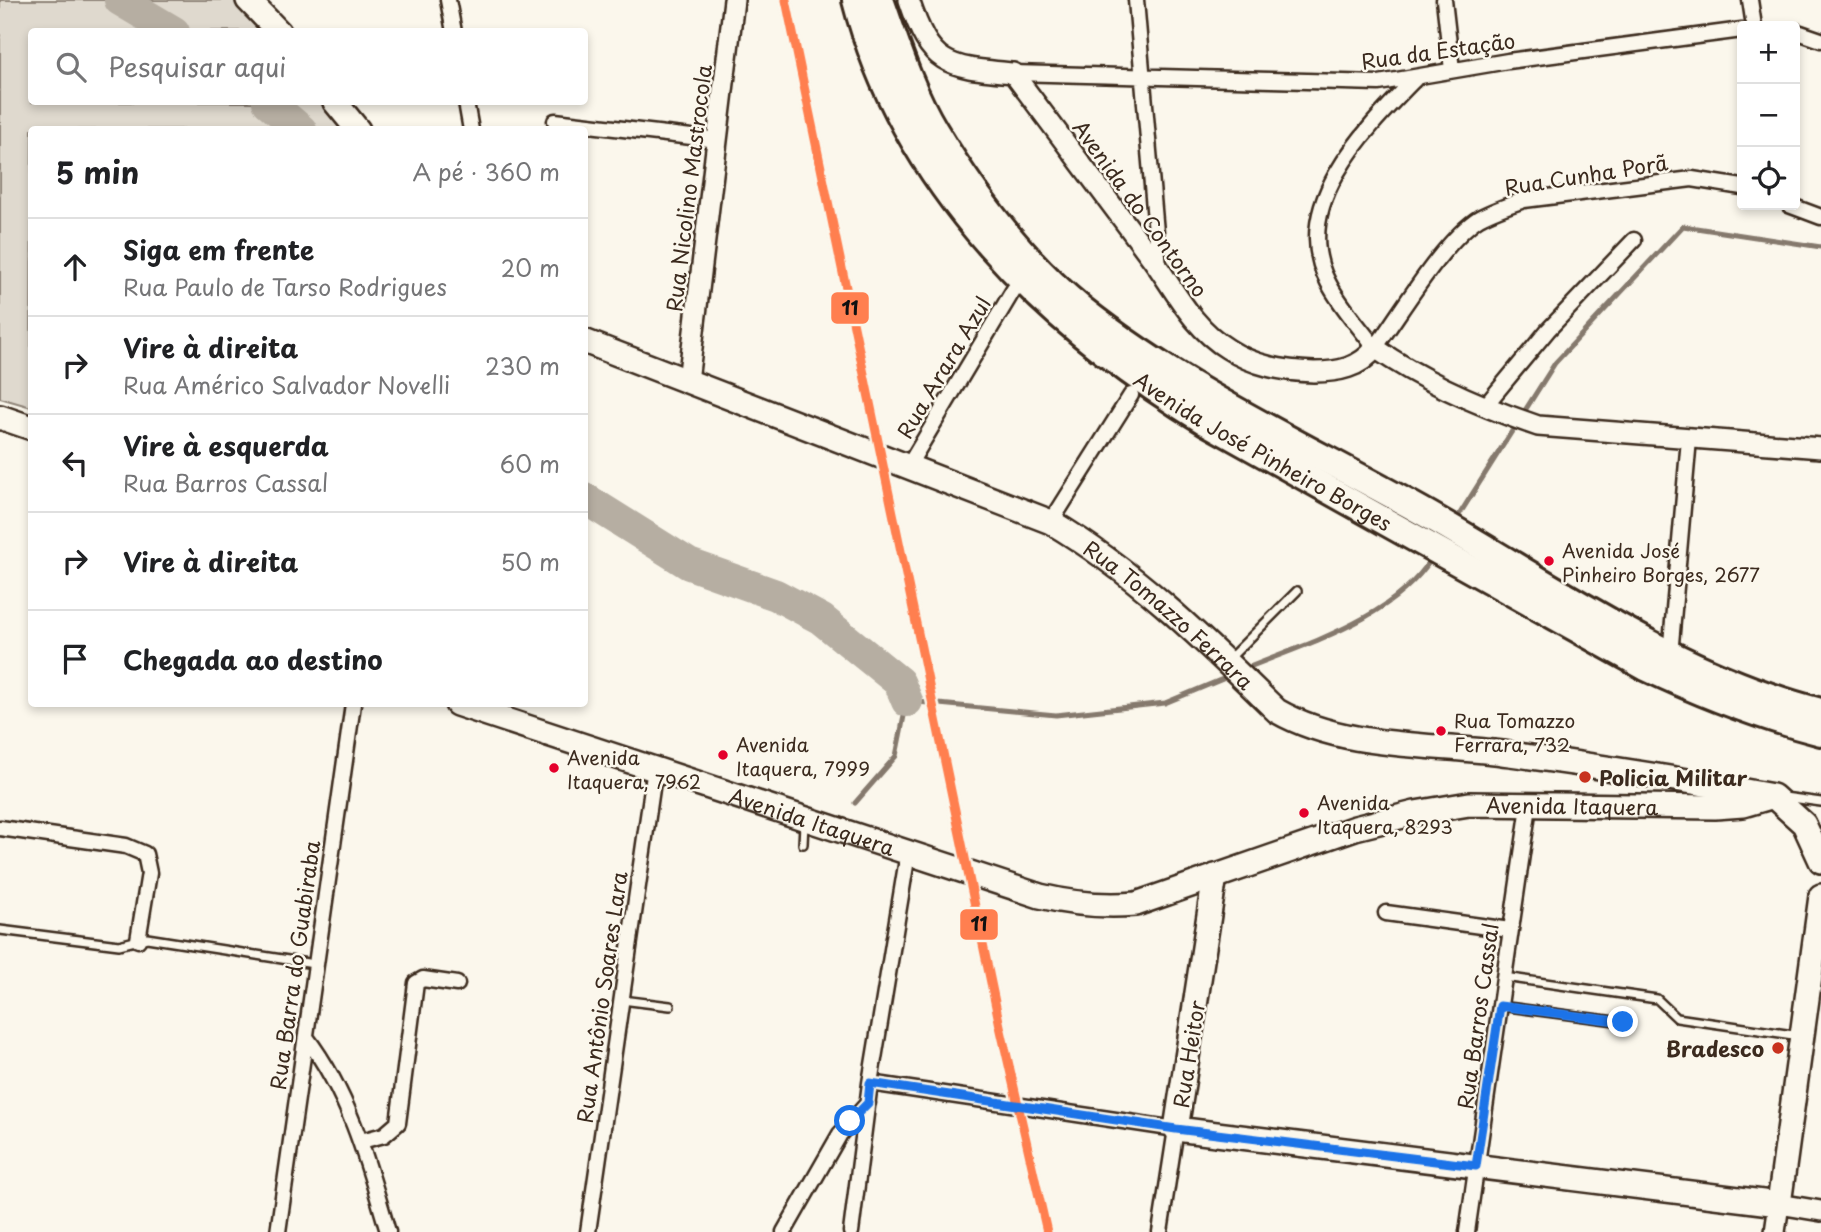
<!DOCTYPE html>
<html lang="pt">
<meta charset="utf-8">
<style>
:root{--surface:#fff;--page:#f2f2f2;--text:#202124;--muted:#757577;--line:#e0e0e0}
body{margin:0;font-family:"Playpen Sans",sans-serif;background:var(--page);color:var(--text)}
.controls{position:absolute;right:21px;top:21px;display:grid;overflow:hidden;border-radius:7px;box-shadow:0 4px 10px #0003}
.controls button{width:63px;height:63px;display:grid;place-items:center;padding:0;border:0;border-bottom:2px solid var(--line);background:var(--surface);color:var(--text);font:35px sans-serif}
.stop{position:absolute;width:21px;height:21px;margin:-16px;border:5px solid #1a73e8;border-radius:50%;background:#fff}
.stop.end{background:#1a73e8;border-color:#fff;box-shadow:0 2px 7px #0008}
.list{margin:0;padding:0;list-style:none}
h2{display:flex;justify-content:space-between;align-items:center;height:91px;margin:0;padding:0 28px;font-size:30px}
h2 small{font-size:23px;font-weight:400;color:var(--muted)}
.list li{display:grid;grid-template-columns:46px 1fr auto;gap:21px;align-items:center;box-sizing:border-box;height:98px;padding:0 28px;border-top:2px solid var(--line)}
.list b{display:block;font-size:26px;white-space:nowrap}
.list p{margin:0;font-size:23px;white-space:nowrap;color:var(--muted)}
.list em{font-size:23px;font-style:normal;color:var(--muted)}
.icon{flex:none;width:38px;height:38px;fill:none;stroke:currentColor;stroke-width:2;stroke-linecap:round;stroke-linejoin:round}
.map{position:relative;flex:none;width:1821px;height:1232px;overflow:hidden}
.search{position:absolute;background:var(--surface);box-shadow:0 4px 10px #0003;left:28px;top:28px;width:560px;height:77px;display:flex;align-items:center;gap:18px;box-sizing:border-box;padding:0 24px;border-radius:7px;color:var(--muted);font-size:26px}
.panel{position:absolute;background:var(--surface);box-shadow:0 4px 10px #0003;left:28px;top:126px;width:560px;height:581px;border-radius:7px}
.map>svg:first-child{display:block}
.green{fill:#dfd9ce;stroke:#8d8276;stroke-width:2}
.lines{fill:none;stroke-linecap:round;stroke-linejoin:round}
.stream{stroke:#85796d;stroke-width:5}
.river{stroke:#b6aea2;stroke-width:32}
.lane-casing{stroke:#3b2a1e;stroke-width:12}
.street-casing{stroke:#3b2a1e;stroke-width:19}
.secondary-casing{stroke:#3b2a1e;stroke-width:24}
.primary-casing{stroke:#3b2a1e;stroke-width:28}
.highway-casing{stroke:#3b2a1e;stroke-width:32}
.lane{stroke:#fbf7ec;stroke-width:7}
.street{stroke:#fbf7ec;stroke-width:14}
.secondary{stroke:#fbf7ec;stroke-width:19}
.primary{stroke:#fbf7ec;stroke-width:23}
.highway{stroke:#fbf7ec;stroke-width:26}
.rail-1-casing{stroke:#fbf7ec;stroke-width:14}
.rail-1{stroke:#ff7f50;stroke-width:9}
.route{stroke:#1a73e8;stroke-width:9}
.bus-dot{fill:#e4002b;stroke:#fbf7ec;stroke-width:2.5}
.poi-dot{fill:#c8321e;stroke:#fbf7ec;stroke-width:2.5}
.labels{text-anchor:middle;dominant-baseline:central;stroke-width:5;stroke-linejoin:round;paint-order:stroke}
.bus-label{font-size:19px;fill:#3b2a1e;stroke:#fbf7ec;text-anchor:start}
.street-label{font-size:21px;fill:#3b2a1e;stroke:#fbf7ec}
.poi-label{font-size:21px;font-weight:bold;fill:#3b2a1e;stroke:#fbf7ec;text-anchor:start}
.line-badge{stroke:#fbf7ec;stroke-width:2.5}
.pale-badge-label{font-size:19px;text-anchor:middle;font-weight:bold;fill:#111}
</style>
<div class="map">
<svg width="1821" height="1232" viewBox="0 0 1821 1232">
<rect width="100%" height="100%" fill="#fbf7ec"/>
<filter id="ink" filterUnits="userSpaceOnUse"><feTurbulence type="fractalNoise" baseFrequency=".0143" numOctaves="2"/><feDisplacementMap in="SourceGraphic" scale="14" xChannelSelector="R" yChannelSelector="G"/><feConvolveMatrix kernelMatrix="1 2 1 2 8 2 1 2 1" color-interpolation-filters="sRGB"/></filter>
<g filter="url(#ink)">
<path class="green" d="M0 0H253L283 31 32 32V102H341L363 129 32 130 31 407 0 398Z"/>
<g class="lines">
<path class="stream" d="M1454 523 1555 363 1683 226 1821 247
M1242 670C1307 643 1392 620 1432 558
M855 803 896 756 907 701 1056 715 1165 703 1230 676"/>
<path class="river" d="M120 0 174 32
M268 102 301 130
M584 498 689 564 776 595 821 619 899 682 907 701"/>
<g class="lane-casing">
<path id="lane" d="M1229 659 1297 591
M1784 797 1821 802
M803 844 804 823
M0 930 119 945 147 938 314 964
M1504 977 1657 999 1677 1018 1800 1036
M622 1000 670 1006
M1500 1006 1623 1022"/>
</g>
<g class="street-casing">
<path id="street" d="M448 0 454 32
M1136 0 1159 267
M1444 0 1452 70
M1750 0 1754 26
M1795 31 1821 40
M1013 73 1379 83 1508 61 1742 30
M1415 79C1366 129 1288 206 1328 282 1340 306 1359 326 1375 348 1402 311 1443 241 1479 218 1494 210 1509 205 1524 200L1692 179 1742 187
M466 102 471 130
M555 121 717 140
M1789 205 1821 217
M1485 406 1548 330 1634 240
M909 465 1014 289
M1051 522 1131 395
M1670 655 1689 439
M0 828 126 846 145 854 149 873 138 940
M1386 913 1510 930
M306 1037C350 1095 368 1163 388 1232
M870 1083 1176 1129 1160 1232
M361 1141 384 1135 398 1123 416 983 423 979 457 984
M278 1232 353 704
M588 1232 655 768
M784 1232 840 1134 868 1103
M851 1232 870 1083 908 853
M1467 1232 1529 806"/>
</g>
<g class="secondary-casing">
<path id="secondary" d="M909 0C931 67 947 67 1013 73 1060 135 1106 198 1153 260 1176 292 1193 328 1228 349 1254 366 1283 371 1314 372 1338 372 1360 368 1375 348 1424 382 1482 407 1538 426L1821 448
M688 381 734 0
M1775 1232 1779 1204 1821 1211"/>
</g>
<g class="primary-casing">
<g id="primary">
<path d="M248 0 279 32"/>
<path d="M335 102 358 130"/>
<path id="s1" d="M584 341 1051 522C1137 573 1206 642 1277 711 1345 750 1434 743 1510 754 1598 766 1686 780 1773 796L1804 824 1821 861"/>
<path d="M0 417 32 428"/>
<path id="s2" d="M457 704 1040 896C1073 904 1102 907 1136 904L1355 828 1415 813 1469 804 1715 807 1743 805 1767 798"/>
<path d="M1215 876 1176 1129 1779 1204 1821 896"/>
</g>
</g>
<g class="highway-casing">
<g id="highway">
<path id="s3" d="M856 0C904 186 1048 326 1207 422L1646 667C1703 694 1759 716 1821 732"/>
<path d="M880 0C896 44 910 90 934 130 973 195 1022 261 1081 309 1190 396 1319 452 1439 521 1562 592 1682 677 1821 712"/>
</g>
</g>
<use href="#lane" class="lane"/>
<use href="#street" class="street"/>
<use href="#secondary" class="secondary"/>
<use href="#primary" class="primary"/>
<use href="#highway" class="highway"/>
<g class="rail-1-casing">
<path id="rail-1" d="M786 0 1000 1026 1047 1232"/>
</g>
<use href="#rail-1" class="rail-1"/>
</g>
</g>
<g class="lines" filter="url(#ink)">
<path class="route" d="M850 1121 868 1103 870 1083 1176 1129 1476 1166 1500 1006 1623 1022"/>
</g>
<g class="bus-dot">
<circle cx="1549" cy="561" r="6"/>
<circle cx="1441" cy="731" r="6"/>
<circle cx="723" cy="755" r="6"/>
<circle cx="554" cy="768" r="6"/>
<circle cx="1304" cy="813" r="6"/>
</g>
<g class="poi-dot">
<circle cx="1585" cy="777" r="7"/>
<circle cx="1778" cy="1048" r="7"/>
</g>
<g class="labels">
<g class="bus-label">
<text x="1562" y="550">Avenida José<tspan x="1562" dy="24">Pinheiro Borges, 2677</tspan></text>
<text x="1454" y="720">Rua Tomazzo<tspan x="1454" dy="24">Ferrara, 732</tspan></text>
<text x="736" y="744">Avenida<tspan x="736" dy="24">Itaquera, 7999</tspan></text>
<text x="567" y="757">Avenida<tspan x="567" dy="24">Itaquera, 7962</tspan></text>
<text x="1317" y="802">Avenida<tspan x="1317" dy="24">Itaquera, 8293</tspan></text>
</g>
<g class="street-label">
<text transform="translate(1438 50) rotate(-8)">Rua da Estação</text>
<text transform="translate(1586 174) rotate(-9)">Rua Cunha Porã</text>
<text transform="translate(688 188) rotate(-83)">Rua Nicolino Mastrocola</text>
<text transform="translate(1141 208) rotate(54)">Avenida do Contorno</text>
<text transform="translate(943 367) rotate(-59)">Rua Arara Azul</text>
<text stroke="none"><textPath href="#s3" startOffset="626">Avenida José Pinheiro Borges</textPath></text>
<text stroke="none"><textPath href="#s1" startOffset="651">Rua Tomazzo Ferrara</textPath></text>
<text stroke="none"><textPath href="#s2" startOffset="1162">Avenida Itaquera</textPath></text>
<text stroke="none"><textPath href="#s2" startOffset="374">Avenida Itaquera</textPath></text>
<text transform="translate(294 965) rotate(-82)">Rua Barra do Guabiraba</text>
<text transform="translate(601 997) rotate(-82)">Rua Antônio Soares Lara</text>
<text transform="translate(1477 1016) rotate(-82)">Rua Barros Cassal</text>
<text transform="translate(1188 1054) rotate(-81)">Rua Heitor</text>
</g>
<g class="poi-label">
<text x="1599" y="777">Policia Militar</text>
<text x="1764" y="1048" text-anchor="end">Bradesco</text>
</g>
</g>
<g class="line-badge">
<rect x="830" y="291" width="40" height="34" rx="7" fill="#ff7f50"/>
<rect x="959" y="908" width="40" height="33" rx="7" fill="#ff7f50"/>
</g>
<g class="pale-badge-label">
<text x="850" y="315">11</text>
<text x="979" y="931">11</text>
</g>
</svg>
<div class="controls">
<button>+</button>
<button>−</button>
<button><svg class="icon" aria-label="locate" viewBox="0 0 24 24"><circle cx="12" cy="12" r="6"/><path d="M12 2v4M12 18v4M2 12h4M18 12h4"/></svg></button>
</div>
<div class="stop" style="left:850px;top:1121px"></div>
<div class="stop end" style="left:1623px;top:1022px"></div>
<div class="search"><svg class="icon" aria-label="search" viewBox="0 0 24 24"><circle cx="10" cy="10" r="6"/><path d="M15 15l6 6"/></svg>Pesquisar aqui</div>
<section class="panel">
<h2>5 min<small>A pé · 360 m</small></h2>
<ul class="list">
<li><svg class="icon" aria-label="ahead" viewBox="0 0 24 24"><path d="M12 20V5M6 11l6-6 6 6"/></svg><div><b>Siga em frente</b><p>Rua Paulo de Tarso Rodrigues</p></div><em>20 m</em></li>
<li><svg class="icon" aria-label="right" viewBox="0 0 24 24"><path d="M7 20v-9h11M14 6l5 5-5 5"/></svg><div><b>Vire à direita</b><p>Rua Américo Salvador Novelli</p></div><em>230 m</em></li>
<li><svg class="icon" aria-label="left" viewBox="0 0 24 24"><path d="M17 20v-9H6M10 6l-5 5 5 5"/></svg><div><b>Vire à esquerda</b><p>Rua Barros Cassal</p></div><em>60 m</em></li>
<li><svg class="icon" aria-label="right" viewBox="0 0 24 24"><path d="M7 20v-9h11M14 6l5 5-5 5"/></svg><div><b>Vire à direita</b></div><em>50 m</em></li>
<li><svg class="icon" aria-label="arrive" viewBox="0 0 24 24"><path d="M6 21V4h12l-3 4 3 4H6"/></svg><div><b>Chegada ao destino</b></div></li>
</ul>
</section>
</div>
